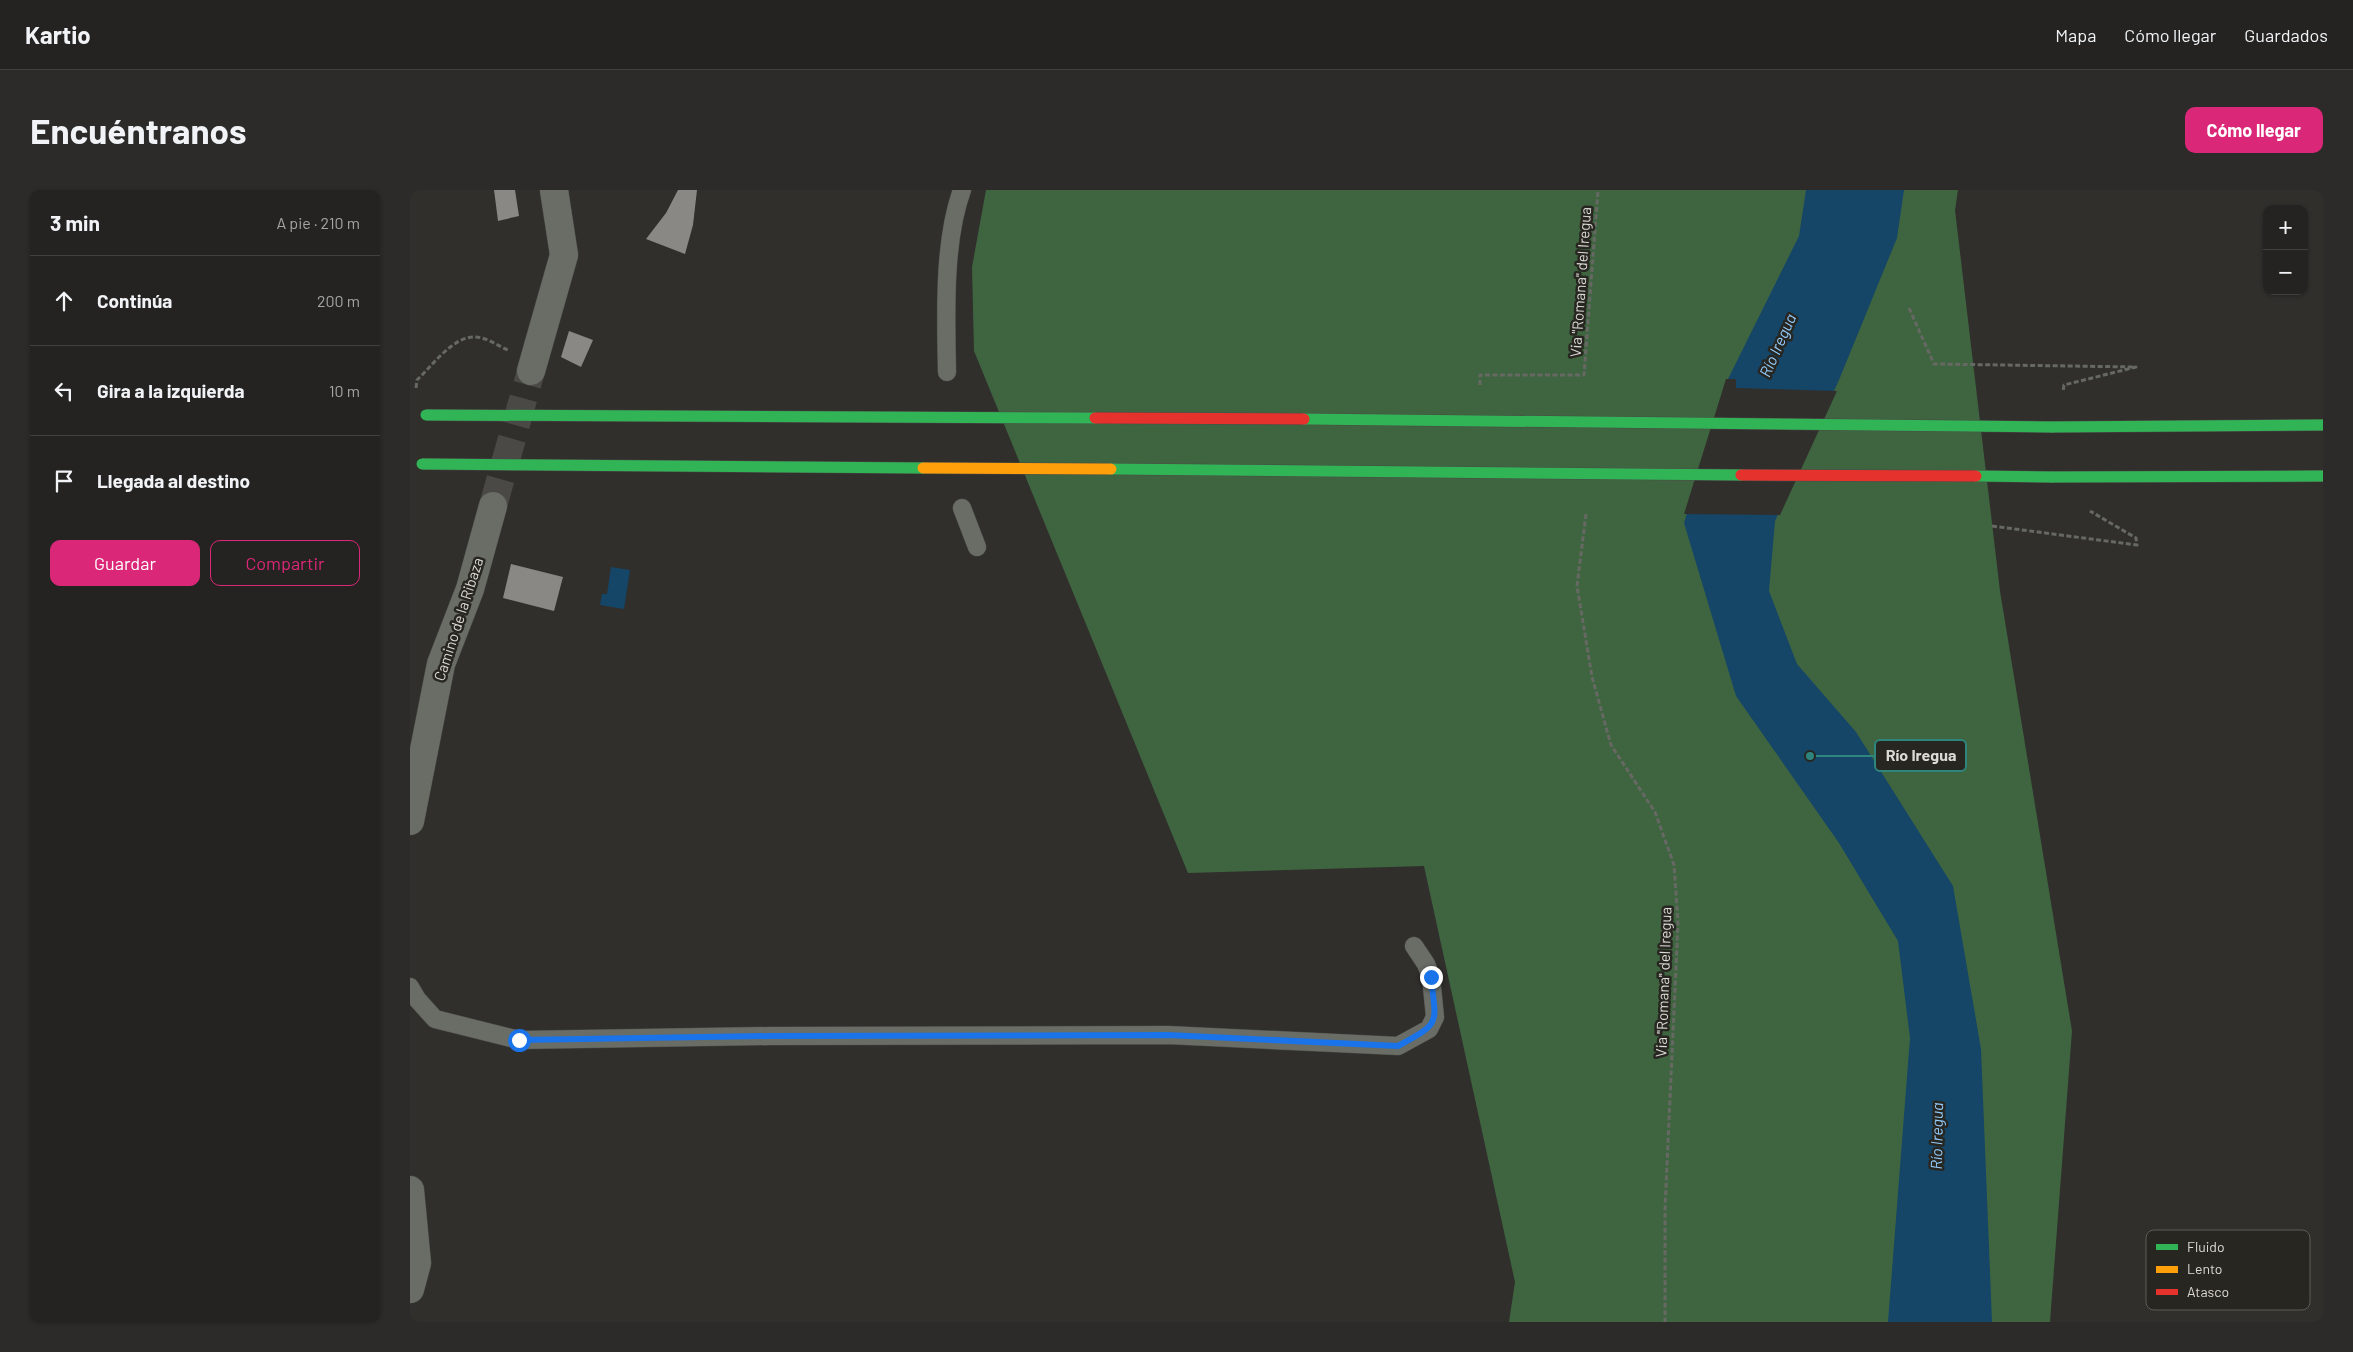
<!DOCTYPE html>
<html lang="es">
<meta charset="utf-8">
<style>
:root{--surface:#242321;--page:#2c2b2a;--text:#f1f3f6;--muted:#a3a4a5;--line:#41403f;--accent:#db2777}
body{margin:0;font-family:Barlow,sans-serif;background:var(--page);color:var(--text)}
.controls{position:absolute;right:15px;top:15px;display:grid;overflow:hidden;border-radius:10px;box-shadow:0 1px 4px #0004}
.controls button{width:45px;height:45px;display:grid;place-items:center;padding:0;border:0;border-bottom:1px solid var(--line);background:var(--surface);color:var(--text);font:25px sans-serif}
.stop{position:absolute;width:15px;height:15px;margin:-11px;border:4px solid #1a73e8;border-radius:50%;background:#fff}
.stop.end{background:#1a73e8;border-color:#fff;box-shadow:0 1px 5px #0008}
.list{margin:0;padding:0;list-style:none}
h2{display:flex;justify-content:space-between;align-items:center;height:65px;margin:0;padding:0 20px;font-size:21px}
h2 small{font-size:16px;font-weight:400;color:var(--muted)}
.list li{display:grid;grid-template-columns:32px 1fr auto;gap:15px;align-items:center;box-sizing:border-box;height:90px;padding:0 20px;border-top:1px solid var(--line)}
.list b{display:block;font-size:19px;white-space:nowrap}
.list em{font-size:16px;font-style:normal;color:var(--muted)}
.actions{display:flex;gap:10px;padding:15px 20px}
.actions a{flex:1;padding:11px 0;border:1px solid var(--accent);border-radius:10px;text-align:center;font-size:18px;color:var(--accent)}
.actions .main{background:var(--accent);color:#fff}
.icon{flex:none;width:28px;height:28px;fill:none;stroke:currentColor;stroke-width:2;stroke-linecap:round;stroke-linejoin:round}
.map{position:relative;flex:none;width:1913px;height:1132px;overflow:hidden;border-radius:10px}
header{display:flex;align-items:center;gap:30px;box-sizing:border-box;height:70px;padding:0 25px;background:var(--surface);border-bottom:1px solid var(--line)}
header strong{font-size:24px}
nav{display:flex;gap:28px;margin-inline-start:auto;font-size:18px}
.intro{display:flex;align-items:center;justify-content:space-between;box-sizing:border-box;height:120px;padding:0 30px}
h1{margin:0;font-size:35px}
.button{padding:12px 22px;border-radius:10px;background:var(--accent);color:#fff;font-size:18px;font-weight:700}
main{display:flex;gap:30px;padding:0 30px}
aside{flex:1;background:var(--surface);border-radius:10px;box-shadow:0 1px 4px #0004}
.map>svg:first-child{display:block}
.forest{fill:#3f6540}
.water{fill:#154567}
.pier{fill:#302f2c}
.building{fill:#898885}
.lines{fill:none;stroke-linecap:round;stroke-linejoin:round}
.street-tunnel{stroke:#4a4946;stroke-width:28;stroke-dasharray:28 14;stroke-linecap:butt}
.lane-casing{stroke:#4b4a48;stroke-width:19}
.street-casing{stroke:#4b4a48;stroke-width:29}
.fast-casing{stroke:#4b4a48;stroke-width:12}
.path{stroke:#666863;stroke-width:3;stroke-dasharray:5 2.5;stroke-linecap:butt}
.lane{stroke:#696d65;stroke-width:18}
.street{stroke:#696d65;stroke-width:28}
.fast{stroke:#30b455;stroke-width:11}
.fast-bridge-casing{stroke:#4b4a48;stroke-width:12;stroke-linecap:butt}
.slow-bridge-casing{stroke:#4b4a48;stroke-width:12;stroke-linecap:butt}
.jam-bridge-casing{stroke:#4b4a48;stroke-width:12;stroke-linecap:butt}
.fast-bridge{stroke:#30b455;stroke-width:11}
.slow-bridge{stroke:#ff9f0a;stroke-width:11}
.jam-bridge{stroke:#e5322d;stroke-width:11}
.route{stroke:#1a73e8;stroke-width:6}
.labels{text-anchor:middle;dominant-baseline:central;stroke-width:5;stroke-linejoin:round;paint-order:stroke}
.street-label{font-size:15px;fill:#dcdad6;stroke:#282620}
.water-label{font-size:16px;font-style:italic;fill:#91cbfc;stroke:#282620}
.key{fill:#282620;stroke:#5e5c57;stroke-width:1}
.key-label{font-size:14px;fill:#dcdad6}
.leader{fill:none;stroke:#2e857e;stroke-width:2}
.callout-dot{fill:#2e857e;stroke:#282620;stroke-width:2}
.callout{fill:#282620;stroke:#2e857e;stroke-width:2}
.callout-label{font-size:16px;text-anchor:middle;font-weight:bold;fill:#dcdad6}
</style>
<header>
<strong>Kartio</strong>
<nav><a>Mapa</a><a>Cómo llegar</a><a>Guardados</a></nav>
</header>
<div class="intro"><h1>Encuéntranos</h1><a class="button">Cómo llegar</a></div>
<main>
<aside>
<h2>3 min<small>A pie · 210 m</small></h2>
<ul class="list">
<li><svg class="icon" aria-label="ahead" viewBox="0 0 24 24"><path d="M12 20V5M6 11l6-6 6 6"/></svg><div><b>Continúa</b></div><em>200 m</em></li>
<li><svg class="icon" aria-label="left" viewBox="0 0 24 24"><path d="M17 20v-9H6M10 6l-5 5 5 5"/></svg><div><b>Gira a la izquierda</b></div><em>10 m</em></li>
<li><svg class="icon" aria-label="arrive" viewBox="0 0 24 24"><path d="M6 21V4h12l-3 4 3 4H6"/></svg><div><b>Llegada al destino</b></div></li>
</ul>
<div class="actions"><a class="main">Guardar</a><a>Compartir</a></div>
</aside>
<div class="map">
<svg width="1913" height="1132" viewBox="0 0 1913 1132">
<rect width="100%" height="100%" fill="#302f2c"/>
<path class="forest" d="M576 0H1548L1545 20 1590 401 1662 841 1640 1132H1099L1105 1092 1014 676 778 683 564 161 562 77Z"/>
<path class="water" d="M1396 0H1494L1487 48 1429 190 1365 331 1359 401 1387 474 1446 542 1543 696 1571 859 1582 1132H1478L1500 848 1488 751 1429 653 1326 506 1274 333 1318 189 1389 46Z
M201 377 220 380 214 419 190 415 192 404H197Z"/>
<path class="pier" d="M1316 189H1326V198L1427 201 1370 325 1274 324Z"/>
<path class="building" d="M84 0H105L109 26 88 31Z
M268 0H287L283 35 275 64 236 49 256 23Z
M159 141 183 150 171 177 151 167Z
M101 374 153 387 144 421 93 408Z"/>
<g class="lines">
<path class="street-tunnel" d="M83 316 121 181"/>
<g class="lane-casing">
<path id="lane" d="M537 182C536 126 533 52 552 0
M552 318 567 357
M0 797 7 809 25 829 109 850 361 846 758 845 988 856 1019 839 1025 827 1021 787 1016 774 1004 756"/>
</g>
<g class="street-casing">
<path id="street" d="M121 181 154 65 144 0
M0 631 31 474 60 399 83 316
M0 1000 7 1073 0 1099"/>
</g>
<g class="fast-casing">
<path id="fast" d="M1641 237 1913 235
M1641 287 1913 286"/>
</g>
<path class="path" d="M1499 118 1524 174 1726 177 1654 195 1653 202
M1070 195V185H1174L1188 0
M6 198 7 190C22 176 43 146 65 147 76 147 88 156 98 160
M1176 324 1167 396 1182 487 1201 555 1245 622 1264 675 1268 733 1255 1019V1132
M1582 336 1727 355 1726 348 1680 321"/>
<use href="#lane" class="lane"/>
<use href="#street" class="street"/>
<use href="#fast" class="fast"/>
<g class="fast-bridge-casing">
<path id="fast-bridge" d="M16 225 685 228
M894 229 1641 237
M12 274 513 278
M701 279 1331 285
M1566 286 1641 287"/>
</g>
<g class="slow-bridge-casing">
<path id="slow-bridge" d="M513 278 701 279"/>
</g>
<g class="jam-bridge-casing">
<path id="jam-bridge" d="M685 228 894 229
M1331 285 1566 286"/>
</g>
<use href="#fast-bridge" class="fast-bridge"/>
<use href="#slow-bridge" class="slow-bridge"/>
<use href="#jam-bridge" class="jam-bridge"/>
</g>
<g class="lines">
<path class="route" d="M109 850 361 846 758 845 988 856C1032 832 1026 835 1021 787"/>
</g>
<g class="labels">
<g class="street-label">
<text transform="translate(1170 92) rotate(-86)">Via "Romana" del Iregua</text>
<text transform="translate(48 429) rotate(-72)">Camino de la Ribaza</text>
<text transform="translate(1253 792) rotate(-88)">Via "Romana" del Iregua</text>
</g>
<g class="water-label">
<text transform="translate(1367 155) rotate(-66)">Río Iregua</text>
<text transform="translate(1526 946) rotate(-89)">Río Iregua</text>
</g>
</g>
<rect x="1736" y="1040" width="164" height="80" rx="8" class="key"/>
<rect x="1746" y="1054" width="22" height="6" fill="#30b455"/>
<rect x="1746" y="1076" width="22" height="7" fill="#ff9f0a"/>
<rect x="1746" y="1099" width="22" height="6" fill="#e5322d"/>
<g class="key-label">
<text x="1777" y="1062">Fluido</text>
<text x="1777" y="1084">Lento</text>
<text x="1777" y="1107">Atasco</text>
</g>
<path class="leader" d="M1400 566L1465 566"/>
<circle class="callout-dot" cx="1400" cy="566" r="5"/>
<rect class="callout" x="1465" y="550" width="91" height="31" rx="5"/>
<g class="callout-label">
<text x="1511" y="571">Río Iregua</text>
</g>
</svg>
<div class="controls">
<button>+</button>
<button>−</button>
</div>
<div class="stop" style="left:109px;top:850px"></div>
<div class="stop end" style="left:1021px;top:787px"></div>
</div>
</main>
